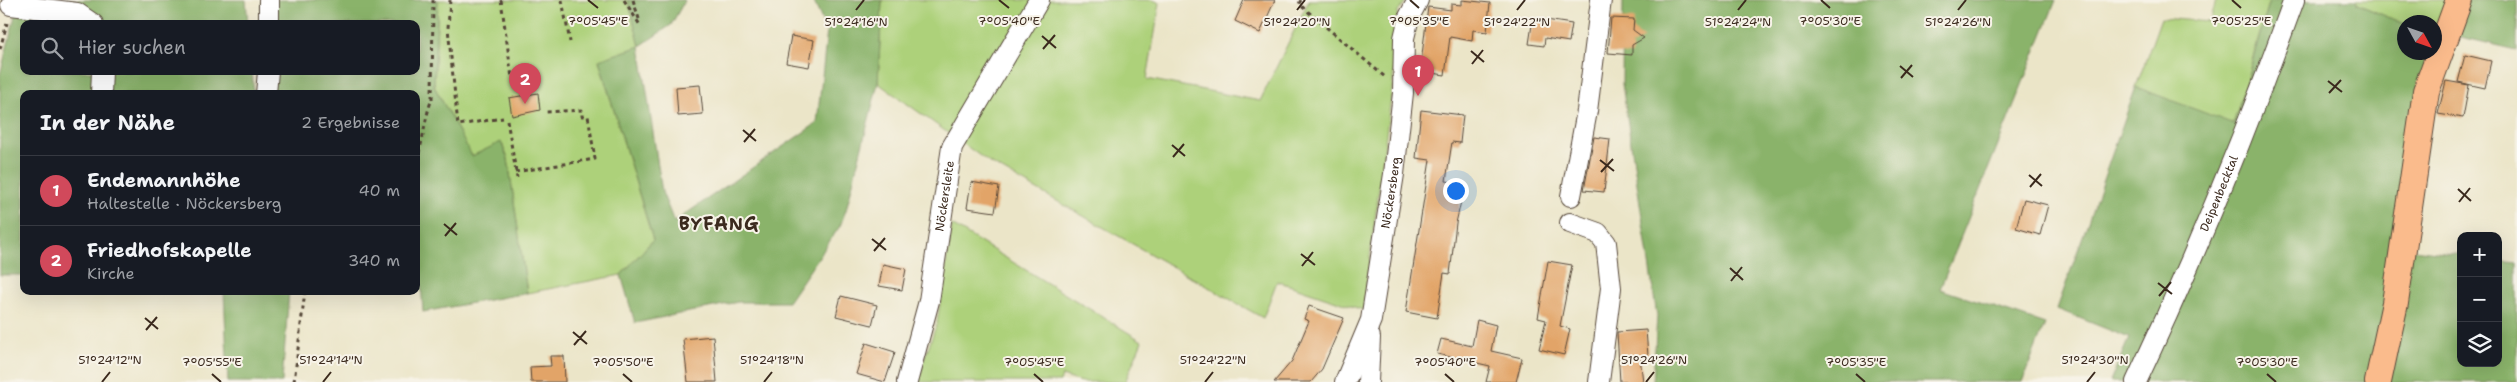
<!DOCTYPE html>
<html lang="de">
<meta charset="utf-8">
<style>
:root{--surface:#171b24;--page:#20242c;--text:#f1f3f6;--muted:#9ea1a6;--line:#363941;--accent:#d1495b}
body{margin:0;font-family:"Shantell Sans",sans-serif;background:var(--page);color:var(--text)}
.controls{position:absolute;right:15px;bottom:15px;display:grid;overflow:hidden;border-radius:10px;box-shadow:0 5px 20px #0002}
.controls button{width:45px;height:45px;display:grid;place-items:center;padding:0;border:0;border-bottom:1px solid var(--line);background:var(--surface);color:var(--text);font:25px sans-serif}
.compass{position:absolute;left:2397px;top:15px;width:45px;height:45px;border-radius:50%;background:var(--surface);box-shadow:0 5px 20px #0002;rotate:130deg}
.you{position:absolute;left:1455px;top:190px;width:18px;height:18px;margin:-12px;border:4px solid #fff;border-radius:50%;background:#1a73e8;box-shadow:0 0 0 8px #1a73e833}
.badge{display:grid;place-items:center;width:32px;height:32px;border-radius:50%;background:var(--accent);color:#fff;font-size:16px;font-weight:700}
.pin{position:absolute;translate:-50% -41px;filter:drop-shadow(0 1px 2px #0008)}
.pin::after{content:'';position:absolute;top:26px;width:18px;height:15px;background:inherit;clip-path:polygon(0 0,100% 0,50% 100%)}
.list{margin:0;padding:0;list-style:none}
h2{display:flex;justify-content:space-between;align-items:center;height:65px;margin:0;padding:0 20px;font-size:21px}
h2 small{font-size:16px;font-weight:400;color:var(--muted)}
.list li{display:grid;grid-template-columns:32px 1fr auto;gap:15px;align-items:center;box-sizing:border-box;height:70px;padding:0 20px;border-top:1px solid var(--line)}
.list b{display:block;font-size:19px;white-space:nowrap}
.list p{margin:0;font-size:16px;white-space:nowrap;color:var(--muted)}
.list em{font-size:16px;font-style:normal;color:var(--muted)}
.icon{flex:none;width:28px;height:28px;fill:none;stroke:currentColor;stroke-width:2;stroke-linecap:round;stroke-linejoin:round}
.map{position:relative;flex:none;width:2517px;height:382px;overflow:hidden}
.search{position:absolute;background:var(--surface);box-shadow:0 5px 20px #0002;left:20px;top:20px;width:400px;height:55px;display:flex;align-items:center;gap:12px;box-sizing:border-box;padding:0 18px;border-radius:10px;color:var(--muted);font-size:19px}
.panel{position:absolute;background:var(--surface);box-shadow:0 5px 20px #0002;left:20px;top:90px;width:400px;height:205px;border-radius:10px}
.map>svg:first-child{display:block}
.green{fill:#add17a;stroke:#747e4c}
.forest{fill:#8ab36a;stroke:#626e44}
.building{fill:#e2a467}
.lines{fill:none;stroke-linecap:round;stroke-linejoin:round}
.minor-casing{stroke:#554638;stroke-width:22}
.major-casing{stroke:#554638;stroke-width:28}
.path{stroke:#554638;stroke-width:3;stroke-dasharray:4 4;stroke-linecap:butt}
.minor{stroke:#fff;stroke-width:20}
.major{stroke:#fabb8c;stroke-width:26}
.ticks{fill:none;stroke:#3b2a1e;stroke-width:2}
.labels{text-anchor:middle;dominant-baseline:central;stroke-width:4;stroke-linejoin:round;paint-order:stroke}
.street-label{font-size:12px;fill:#3b2a1e;stroke:#f7f3e8}
.district-label{font-size:18px;font-weight:bold;letter-spacing:1px;fill:#3b2a1e;stroke:#f7f3e8}
.ticks-label{font-size:12px;text-anchor:middle;fill:#3b2a1e;stroke:#f7f3e8;stroke-width:4;stroke-linejoin:round;paint-order:stroke}
</style>
<div class="map">
<svg width="2517" height="382" viewBox="0 0 2517 382">
<rect width="100%" height="100%" fill="#f7f3e8"/>
<filter id="ink" filterUnits="userSpaceOnUse"><feTurbulence type="fractalNoise" baseFrequency=".02" numOctaves="2"/><feDisplacementMap in="SourceGraphic" scale="10" xChannelSelector="R" yChannelSelector="G"/><feConvolveMatrix kernelMatrix="1 2 1 2 8 2 1 2 1" color-interpolation-filters="sRGB"/></filter>
<filter id="wash" filterUnits="userSpaceOnUse"><feTurbulence type="fractalNoise" baseFrequency=".0096" numOctaves="4" result="noise"/><feDisplacementMap in="SourceGraphic" scale="20" xChannelSelector="R" yChannelSelector="G"/><feGaussianBlur stdDeviation="1.12" result="paint"/><feColorMatrix in="noise" values="0 0 0 0 0 0 0 0 0 0 0 0 0 0 0 0 0 1.4 0 .05"/><feComposite in="paint" operator="in"/></filter>
<g filter="url(#wash)">
<rect width="100%" height="100%" fill="#ebe5c8"/>
<path class="green" d="M438 0H628L640 46 599 61 653 240 621 275 527 293 508 159 502 143 472 156 434 86Z
M882 0H1153L1160 3 1147 79 1260 101 1309 0H1407L1398 12 1393 82 1363 310 1277 281 1263 318 990 163 878 83Z
M2216 0H2270L2233 125 2136 87 2161 18 2210 22Z
M2356 0H2452L2435 36 2434 22 2404 24 2357 4Z
M952 225 1142 341 1125 382H1081L1062 376 1060 382H916L937 323Z"/>
<path class="forest" d="M19 0H246L248 24H24V71H252L254 94H24V275H0V75Z
M262 0H438L434 86 472 156 501 142 508 159 527 293 423 312 419 255 416 254V94H261L260 71H416V24H259Z
M628 0H685L671 25 640 46 662 192 674 222 817 123 827 31 813 0H882L878 83 846 210 840 226 788 302H738L635 323 621 275 653 240 599 60 640 46Z
M1623 0H2056L1940 289 2045 324 2022 382H1653L1657 316 1622 84Z
M2270 0H2356L2357 4 2404 24V52H2434L2376 382H2110L2129 338 2057 309 2136 87 2234 124Z
M2454 0H2517V50L2444 33Z
M2404 248 2461 255V363H2498V261L2517 263V382H2379Z
M224 291H289L282 382H228Z"/>
<g id="blocks">
<path class="building" d="M1244 0H1275L1260 33 1235 21Z
M1462 0 1490 3 1487 32 1473 30 1472 41 1450 37 1445 75 1420 71 1428 7 1451 10V4L1462 5Z
M1533 18 1572 24 1569 42 1545 38 1544 46 1529 44Z
M1611 18 1634 19 1633 30 1644 38 1632 45V55L1608 53Z
M791 36 814 40 809 67 786 63Z
M2465 55 2491 61 2485 88 2458 82Z
M2446 81 2469 85 2463 118 2438 114Z
M700 85 703 114 678 116 676 87Z
M538 93 540 110 512 116 509 98Z
M1421 110 1463 115 1460 143 1452 142 1446 181 1465 184 1456 223 1450 274 1444 273 1437 318 1406 312 1430 160 1416 158Z
M1594 137 1610 139 1604 192 1584 190Z
M971 182 999 187 995 212 967 208Z
M2024 199 2048 205 2040 235 2016 228Z
M1548 261 1572 265 1560 326 1570 329 1564 355 1539 349 1546 320 1538 318Z
M883 264 906 269 902 290 879 286Z
M841 296 877 305 872 325 836 316Z
M1309 306 1344 318 1322 369 1311 382H1274L1292 361 1309 321 1304 319Z
M1477 320 1496 325 1491 351 1522 358 1516 382H1486L1490 366 1437 354 1441 339 1472 346Z
M1646 330 1648 356 1640 357 1643 382H1620L1617 332Z
M713 336 717 382H688L683 339Z
M866 343 895 352 885 382 856 374Z
M550 356H564L565 382H531L530 367 551 366Z"/>
</g>
</g>
<g filter="url(#ink)">
<use href="#blocks" fill-opacity="0" stroke="#554638" stroke-width="1"/>
<g class="lines">
<g class="minor-casing">
<g id="minor">
<path d="M269 0V24"/>
<path d="M11 5 77 13 93 24"/>
<path d="M101 94 102 71"/>
<path d="M266 94 268 71"/>
<path d="M1571 196 1587 111 1601 0"/>
<path d="M1570 223 1598 233 1606 243 1611 288 1599 382"/>
<path id="s1" d="M907 382 929 301 952 147 1039 0"/>
<path id="s2" d="M1345 382 1371 320 1394 174 1403 93 1404 38 1409 17 1418 0"/>
<path d="M1368 382 1370 337"/>
<path id="s3" d="M2136 382C2195 257 2247 130 2294 0"/>
</g>
</g>
<g class="major-casing">
<path id="major" d="M2378 382 2395 303 2426 91 2459 0"/>
</g>
<path class="path" d="M450 0 448 28 458 125 503 118
M501 0 512 78
M562 0 570 42
M624 0 640 25
M633 0 640 22
M1301 0 1299 4 1385 77
M0 49 7 23
M507 120 517 178
M416 161C424 141 424 119 432 99L433 0
M515 172 595 159 588 116H582V110L546 112
M294 382 305 291"/>
<use href="#minor" class="minor"/>
<use href="#major" class="major"/>
</g>
</g>
<path class="ticks" d="M588 0 598 8M999 0 1009 8M1410 0 1419 8M1821 0 1830 8M2232 0 2241 8M856 10 864 0M1297 10 1305 0M1517 10 1525 0M1738 10 1746 0M1958 10 1966 0M1042 36 1056 48M1043 49 1055 35M1471 51 1484 62M1472 64 1483 50M1900 66 1913 77M1901 78 1912 65M2328 81 2342 92M2329 93 2341 80M743 130 756 141M744 142 755 129M1172 145 1185 156M1173 157 1184 144M1600 160 1614 171M1601 172 1613 159M2029 175 2042 186M2030 187 2041 174M2458 189 2471 201M2459 202 2470 188M444 224 457 235M445 236 456 223M872 239 886 250M874 251 885 238M1301 254 1315 265M1302 266 1313 252M1730 268 1743 280M1731 281 1742 267M2158 283 2172 294M2159 296 2171 282M145 318 158 329M146 330 157 317M573 332 587 344M574 345 586 331M212 374 221 382M623 374 632 382M1034 374 1043 382M1445 374 1454 382M1856 374 1865 382M2267 374 2276 382M102 382 110 372M323 382 331 372M764 382 772 372M1205 382 1213 372M1646 382 1654 372M2087 382 2095 372"/>
<g class="labels">
<g class="street-label">
<text stroke="none"><textPath href="#s2" startOffset="196">Nöckersberg</textPath></text>
<text stroke="none"><textPath href="#s3" startOffset="206">Deipenbecktal</textPath></text>
<text stroke="none"><textPath href="#s1" startOffset="190">Nöckersleite</textPath></text>
</g>
<g class="district-label">
<text x="719" y="224">BYFANG</text>
</g>
</g>
<g class="ticks-label">
<text x="1009" y="25">7°05'40"E</text>
<text x="598" y="25">7°05'45"E</text>
<text x="1830" y="25">7°05'30"E</text>
<text x="1419" y="25">7°05'35"E</text>
<text x="2241" y="25">7°05'25"E</text>
<text x="1738" y="26">51°24'24"N</text>
<text x="856" y="26">51°24'16"N</text>
<text x="1297" y="26">51°24'20"N</text>
<text x="1517" y="26">51°24'22"N</text>
<text x="1958" y="26">51°24'26"N</text>
<text x="110" y="364">51°24'12"N</text>
<text x="331" y="364">51°24'14"N</text>
<text x="772" y="364">51°24'18"N</text>
<text x="1213" y="364">51°24'22"N</text>
<text x="1654" y="364">51°24'26"N</text>
<text x="2095" y="364">51°24'30"N</text>
<text x="212" y="366">7°05'55"E</text>
<text x="623" y="366">7°05'50"E</text>
<text x="1034" y="366">7°05'45"E</text>
<text x="1445" y="366">7°05'40"E</text>
<text x="1856" y="366">7°05'35"E</text>
<text x="2267" y="366">7°05'30"E</text>
</g>
</svg>
<div class="controls">
<button>+</button>
<button>−</button>
<button><svg class="icon" aria-label="layers" viewBox="0 0 24 24"><path d="M12 4l9 5-9 5-9-5zM3 14l9 5 9-5"/></svg></button>
</div>
<svg class="compass" viewBox="-18 -18 36 36"><path d="M0-13l5 13h-10z" fill="#e53935"/><path d="M0 13l5-13h-10z" fill="#9ea1a6"/></svg>
<div class="you"></div>
<div class="pin badge" style="left:1418px;top:96px">1</div>
<div class="pin badge" style="left:525px;top:104px">2</div>
<div class="search"><svg class="icon" aria-label="search" viewBox="0 0 24 24"><circle cx="10" cy="10" r="6"/><path d="M15 15l6 6"/></svg>Hier suchen</div>
<section class="panel">
<h2>In der Nähe<small>2 Ergebnisse</small></h2>
<ul class="list">
<li><span class="badge">1</span><div><b>Endemannhöhe</b><p>Haltestelle · Nöckersberg</p></div><em>40 m</em></li>
<li><span class="badge">2</span><div><b>Friedhofskapelle</b><p>Kirche</p></div><em>340 m</em></li>
</ul>
</section>
</div>
